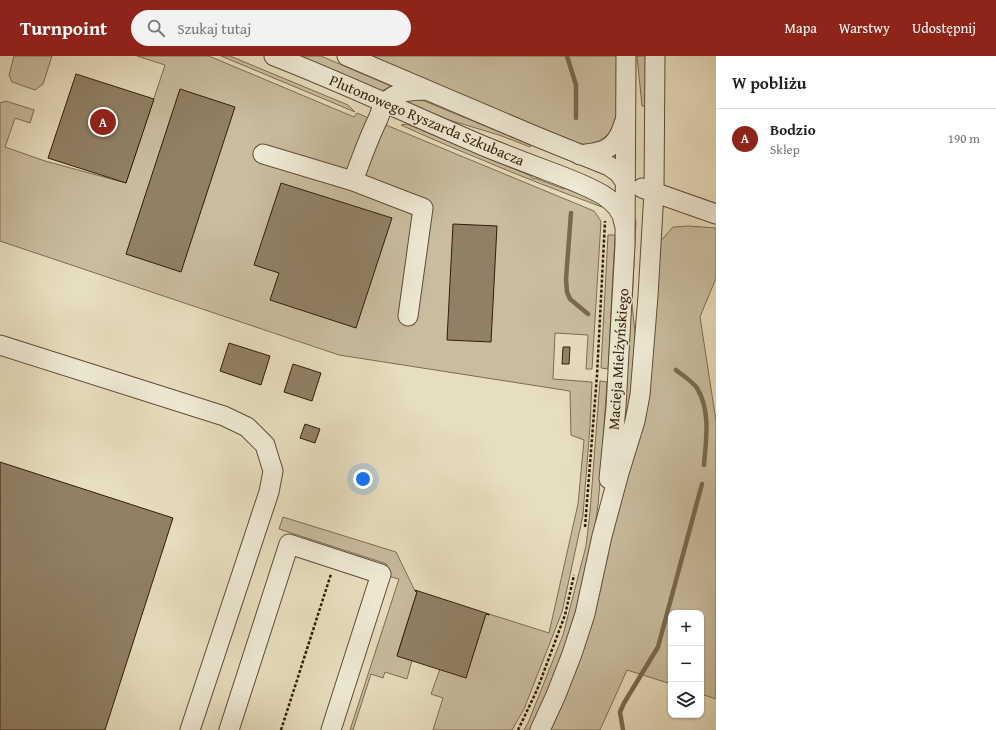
<!DOCTYPE html>
<html lang="pl">
<meta charset="utf-8">
<style>
:root{--surface:#fff;--page:#f2f2f2;--text:#202124;--muted:#757577;--line:#e0e0e0;--accent:#8f2418}
body{margin:0;font-family:"Gentium Book Plus",serif;background:var(--page);color:var(--text)}
.controls{position:absolute;right:12px;bottom:12px;display:grid;overflow:hidden;border-radius:8px;box-shadow:0 1px 3px #0004}
.controls button{width:36px;height:36px;display:grid;place-items:center;padding:0;border:0;border-bottom:1px solid var(--line);background:var(--surface);color:var(--text);font:20px sans-serif}
.you{position:absolute;left:363px;top:423px;width:14px;height:14px;margin:-10px;border:3px solid #fff;border-radius:50%;background:#1a73e8;box-shadow:0 0 0 6px #1a73e833}
.badge{display:grid;place-items:center;width:26px;height:26px;border-radius:50%;background:var(--accent);color:#fff;font-size:13px;font-weight:700}
.pin{position:absolute;translate:-50% -50%;border:2px solid #fff;box-shadow:0 1px 4px #0006}
.list{margin:0;padding:0;list-style:none}
h2{display:flex;justify-content:space-between;align-items:center;height:52px;margin:0;padding:0 16px;font-size:17px}
h2 small{font-size:13px;font-weight:400;color:var(--muted)}
.list li{display:grid;grid-template-columns:26px 1fr auto;gap:12px;align-items:center;box-sizing:border-box;height:60px;padding:0 16px;border-top:1px solid var(--line)}
.list b{display:block;font-size:15px;white-space:nowrap}
.list p{margin:0;font-size:13px;white-space:nowrap;color:var(--muted)}
.list em{font-size:13px;font-style:normal;color:var(--muted)}
.icon{flex:none;width:22px;height:22px;fill:none;stroke:currentColor;stroke-width:2;stroke-linecap:round;stroke-linejoin:round}
.map{position:relative;flex:none;width:716px;height:674px;overflow:hidden}
header{display:flex;align-items:center;gap:24px;box-sizing:border-box;height:56px;padding:0 20px;background:var(--accent);color:#fff}
header strong{font-size:19px}
nav{display:flex;gap:22px;margin-inline-start:auto;font-size:14px}
.search{width:280px;height:36px;background:var(--page);display:flex;align-items:center;gap:10px;box-sizing:border-box;padding:0 14px;border-radius:22px;color:var(--muted);font-size:15px}
main{display:flex}
aside{flex:1;background:var(--surface)}
.map>svg:first-child{display:block}
.green{fill:#c8bd9f;stroke:#7d6c53}
.lines{fill:none;stroke-linecap:round;stroke-linejoin:round}
.stream{stroke:#796950;stroke-width:4.5}
.building{fill:#908166;stroke:#321c07}
.minor-casing{stroke:#5f4c35;stroke-width:21}
.path{stroke:#321c07;stroke-width:2.5;stroke-dasharray:3 2;stroke-linecap:butt}
.minor{stroke:#efead5;stroke-width:19}
.labels{text-anchor:middle;dominant-baseline:central;stroke-width:3;stroke-linejoin:round;paint-order:stroke}
.street-label{font-size:15px;fill:#321c07;stroke:#efead5}
</style>
<header>
<strong>Turnpoint</strong>
<div class="search"><svg class="icon" aria-label="search" viewBox="0 0 24 24"><circle cx="10" cy="10" r="6"/><path d="M15 15l6 6"/></svg>Szukaj tutaj</div>
<nav><a>Mapa</a><a>Warstwy</a><a>Udostępnij</a></nav>
</header>
<main>
<div class="map">
<svg width="716" height="674" viewBox="0 0 716 674">
<rect width="100%" height="100%" fill="#e7debe"/>
<filter id="stains"><feTurbulence type="fractalNoise" baseFrequency=".005" numOctaves="4"/><feColorMatrix values="0 0 0 0 .2 0 0 0 0 .09 0 0 0 0 .02 0 0 0 .5 -.17"/></filter>
<radialGradient id="worn" r=".72"><stop offset=".6" stop-color="#630" stop-opacity="0"/><stop offset="1" stop-color="#630" stop-opacity=".3"/></radialGradient>
<path class="green" d="M14 0H52L43 28 35 34 12 26 9 19Z
M137 0H209L354 61 357 57 594 155 601 165 592 313H586L588 279 555 277 553 323 592 326 590 370 583 459 562 556 524 653 512 674H433L443 642 431 638 440 613 466 621 486 558 489 559V558L549 577 578 448 584 384 571 379 570 335 339 299 0 185V47L6 45 34 54 30 67 15 62 5 91 45 105 126 127 165 9Z
M221 0H230L348 49 355 56Z
M297 0H321L391 30 382 35Z
M370 0H618V59L614 70 610 76 605 81 599 85 588 88H577L552 77V76L546 75Z
M637 0H647V50H642Z
M416 42 422 44 531 89 530 91 499 79 449 64 404 45Z
M407 68 529 119 534 123 535 122 564 133V132L590 142 603 148 602 151C561 136 520 120 480 103 453 92 427 81 401 69Z
M635 163 636 165 632 248 635 276V295L629 352 624 370 621 367 634 164Z
M689 170 716 172V222L700 261 716 365V643L701 638V557H671V628L627 614 600 674H550L601 530 606 507 618 443 658 188 673 171Z
M608 179H615L608 313 601 312Z
M600 325 607 326 601 414 598 449 594 478 576 559 556 617 530 674H524L528 667 563 579 586 490 590 456Z
M283 461 396 496 415 535 417 536 397 599 412 604 407 623 385 616 383 622 371 618 353 674H350L399 523 388 520 386 514 387 508 279 473Z"/>
<g class="lines">
<path class="stream" d="M567 0 576 29V62
M571 157 566 223 567 236 570 243 588 258
M676 314C682 319 693 326 697 332 711 355 706 384 704 409
M623 674 620 656 624 647 658 591 702 428"/>
</g>
<path class="building" d="M76 18 154 43 126 127 48 102Z
M180 33 235 51 181 216 126 198Z
M281 127 392 162 356 272 270 244 279 217 254 209Z
M453 168 497 170 491 286 447 284Z
M229 287 270 300 261 329 220 315Z
M563 291H570L569 308H562Z
M293 308 321 317 312 345 284 336Z
M305 368 320 373 315 387 300 382Z
M0 406 173 462 105 674H0Z
M415 534 489 558V559L486 558 466 622 397 600 417 536 415 535Z"/>
<g class="lines">
<g class="minor-casing">
<path id="minor" d="M274 0C346 28 415 61 486 91 506 99 527 107 548 115 567 122 586 129 603 139 614 146 623 155 624 168
M347 0 535 80 609 110 619 117 625 126
M263 98 353 125
M580 99C587 98 595 97 602 95 614 91 621 78 624 67
M642 132 716 158
M408 260 423 152 353 125C361 104 368 83 378 63 380 58 382 50 386 46 397 35 412 34 426 34
M0 289 224 360 247 371 265 389 273 415 269 436 190 674
M609 423 616 351 625 189 626 0
M229 674 289 488 381 518 331 674
M540 674 556 639 572 598 585 558 602 480 619 417 635 365 640 339 648 240 654 136 655 0"/>
</g>
<path class="path" d="M585 471 597 319 605 165
M281 674 331 518
M518 674 537 634 565 559 574 519"/>
<use href="#minor" class="minor"/>
</g>
<g class="labels">
<g class="street-label">
<text transform="translate(427 64) rotate(23)">Plutonowego Ryszarda Szkubacza</text>
<text transform="translate(618 303) rotate(-86)">Macieja Mielżyńskiego</text>
</g>
</g>
<rect width="100%" height="100%" filter="url(#stains)"/>
<rect width="100%" height="100%" fill="url(#worn)"/>
</svg>
<div class="controls">
<button>+</button>
<button>−</button>
<button><svg class="icon" aria-label="layers" viewBox="0 0 24 24"><path d="M12 4l9 5-9 5-9-5zM3 14l9 5 9-5"/></svg></button>
</div>
<div class="you"></div>
<div class="pin badge" style="left:103px;top:66px">A</div>
</div>
<aside>
<h2>W pobliżu<small></small></h2>
<ul class="list">
<li><span class="badge">A</span><div><b>Bodzio</b><p>Sklep</p></div><em>190 m</em></li>
</ul>
</aside>
</main>
